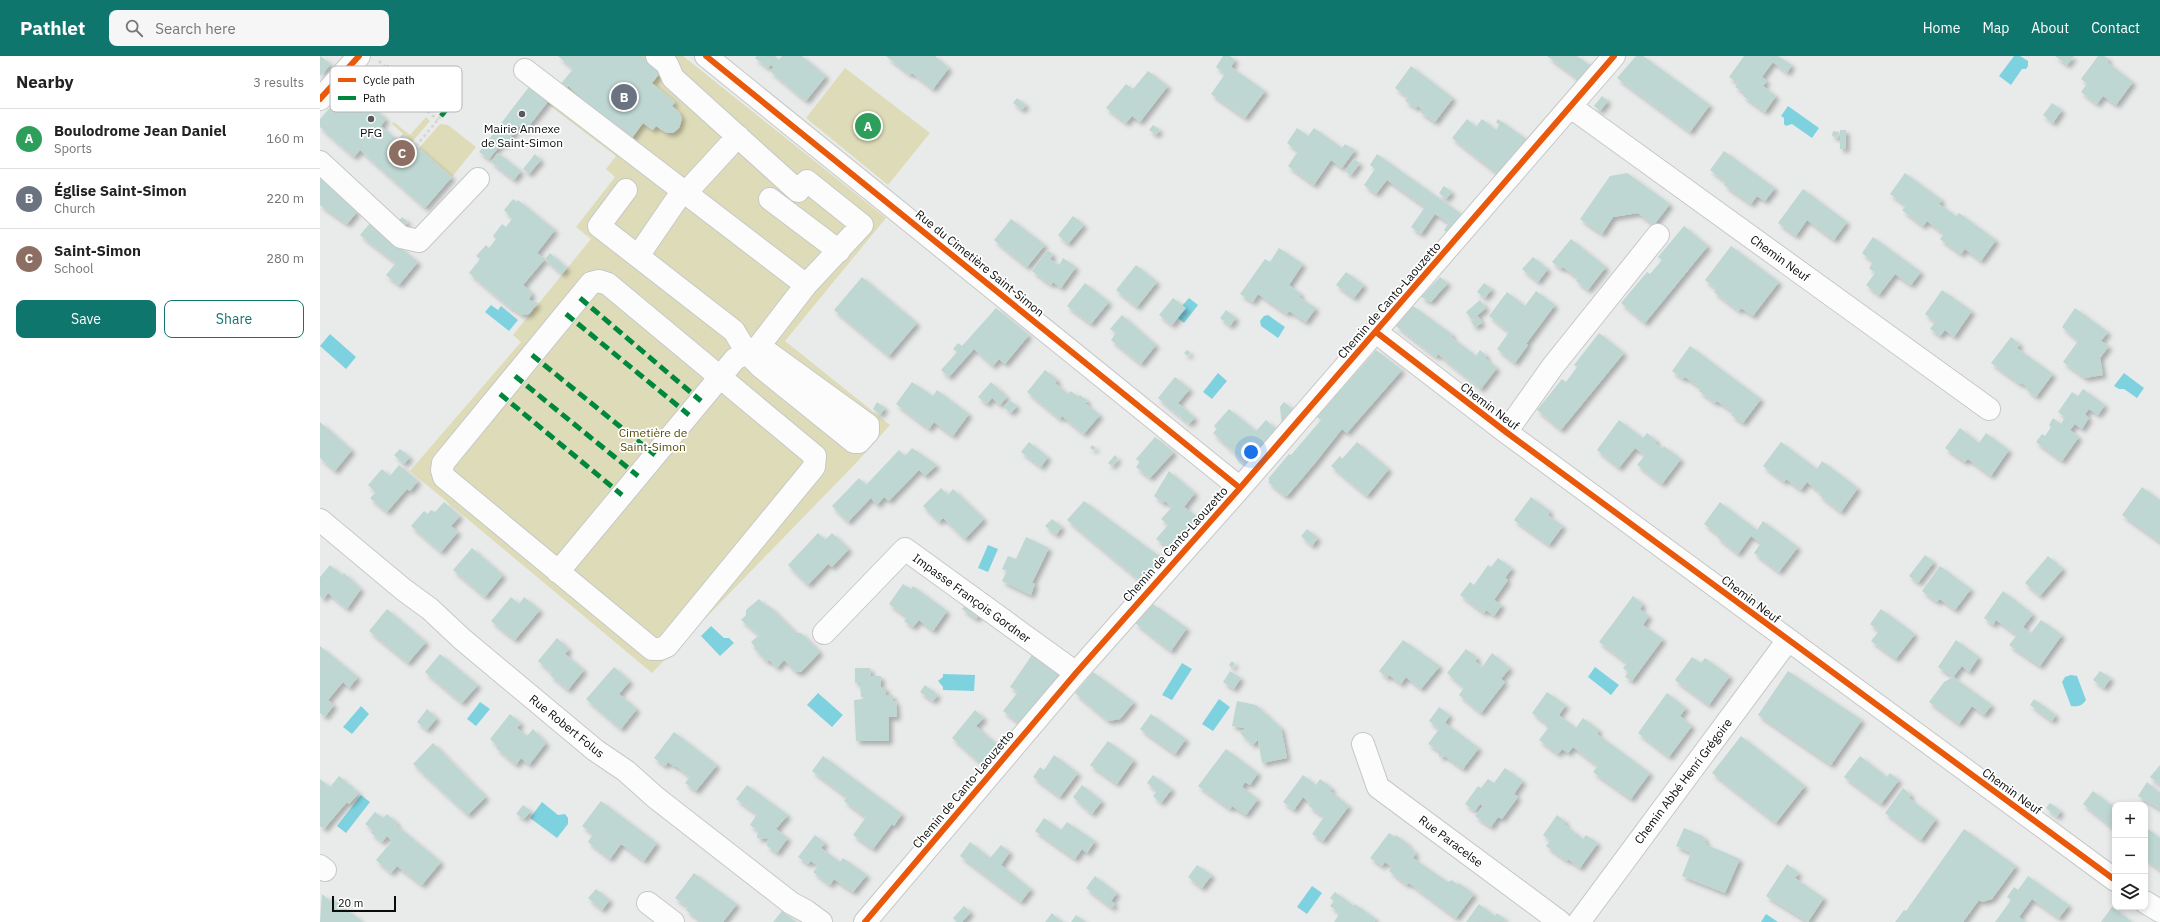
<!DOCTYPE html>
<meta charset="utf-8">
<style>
:root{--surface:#fff;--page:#f6f6f6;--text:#222;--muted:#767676;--line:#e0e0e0;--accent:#0f766e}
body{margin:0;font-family:"IBM Plex Sans",sans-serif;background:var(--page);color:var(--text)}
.controls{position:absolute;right:12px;bottom:12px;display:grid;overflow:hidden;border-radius:8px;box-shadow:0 2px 6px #0003}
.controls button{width:36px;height:36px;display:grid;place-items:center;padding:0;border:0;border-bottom:1px solid var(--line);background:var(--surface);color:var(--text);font:20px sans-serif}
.scale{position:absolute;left:12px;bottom:10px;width:64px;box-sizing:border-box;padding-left:4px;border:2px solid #0a0c0b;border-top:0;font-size:11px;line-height:14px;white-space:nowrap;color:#0a0c0b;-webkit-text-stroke:3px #fff;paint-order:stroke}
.you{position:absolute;left:931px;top:396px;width:14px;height:14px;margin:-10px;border:3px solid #fff;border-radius:50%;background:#1a73e8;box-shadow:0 0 0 6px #1a73e833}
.badge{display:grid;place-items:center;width:26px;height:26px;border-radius:50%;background:var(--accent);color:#fff;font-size:13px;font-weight:700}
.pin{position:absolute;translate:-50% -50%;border:2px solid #fff;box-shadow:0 1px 4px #0006}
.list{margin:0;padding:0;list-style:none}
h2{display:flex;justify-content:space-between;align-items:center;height:52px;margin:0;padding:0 16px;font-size:17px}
h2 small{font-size:13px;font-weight:400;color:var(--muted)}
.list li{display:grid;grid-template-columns:26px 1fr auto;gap:12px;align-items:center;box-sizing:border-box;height:60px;padding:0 16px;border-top:1px solid var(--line)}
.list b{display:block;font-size:15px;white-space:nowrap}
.list p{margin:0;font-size:13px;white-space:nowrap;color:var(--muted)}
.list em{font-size:13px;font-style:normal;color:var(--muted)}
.actions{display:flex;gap:8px;padding:12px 16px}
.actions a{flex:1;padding:9px 0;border:1px solid var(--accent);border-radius:8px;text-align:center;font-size:14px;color:var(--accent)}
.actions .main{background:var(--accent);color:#fff}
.icon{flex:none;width:22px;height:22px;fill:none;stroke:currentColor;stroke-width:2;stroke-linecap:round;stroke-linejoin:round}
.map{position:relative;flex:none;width:1840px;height:866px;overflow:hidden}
header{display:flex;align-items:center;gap:24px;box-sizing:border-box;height:56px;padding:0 20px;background:var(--accent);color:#fff}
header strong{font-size:19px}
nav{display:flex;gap:22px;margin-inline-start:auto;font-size:14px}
.search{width:280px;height:36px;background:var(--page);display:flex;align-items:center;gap:10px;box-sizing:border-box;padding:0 14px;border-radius:8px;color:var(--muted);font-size:15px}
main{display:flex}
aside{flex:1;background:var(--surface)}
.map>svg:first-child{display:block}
.green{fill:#dedcb8}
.water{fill:#7ed2e0}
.building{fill:#bed7d2;filter:url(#shadow)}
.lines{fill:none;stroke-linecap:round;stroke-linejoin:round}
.minor-casing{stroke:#c6c8c7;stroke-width:24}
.path{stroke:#d4d5d4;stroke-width:2.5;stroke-dasharray:3 3;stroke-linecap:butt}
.minor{stroke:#fcfcfc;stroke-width:22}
.quiet{stroke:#00873e;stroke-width:5;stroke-dasharray:10 5;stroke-linecap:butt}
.cycleway-casing{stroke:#fff;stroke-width:8}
.cycleway{stroke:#e8590c;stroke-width:6}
.poi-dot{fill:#585a59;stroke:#fff;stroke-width:1.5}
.labels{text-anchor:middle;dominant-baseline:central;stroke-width:3.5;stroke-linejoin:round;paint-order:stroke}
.poi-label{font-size:12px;fill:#0a0c0b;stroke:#fff}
.street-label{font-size:12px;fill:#0a0c0b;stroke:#fff}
.park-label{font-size:12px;fill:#544d07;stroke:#fff}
.key{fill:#fff;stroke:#b6b6b6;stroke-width:1}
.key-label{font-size:11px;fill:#0a0c0b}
</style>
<header>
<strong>Pathlet</strong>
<div class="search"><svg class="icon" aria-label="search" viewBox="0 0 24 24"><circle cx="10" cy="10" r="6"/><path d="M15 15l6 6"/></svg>Search here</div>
<nav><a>Home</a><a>Map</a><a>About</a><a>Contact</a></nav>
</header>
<main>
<aside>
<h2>Nearby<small>3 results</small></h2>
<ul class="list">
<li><span class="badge" style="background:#2e9e5b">A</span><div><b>Boulodrome Jean Daniel</b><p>Sports</p></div><em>160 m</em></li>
<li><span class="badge" style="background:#6b7280">B</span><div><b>Église Saint-Simon</b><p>Church</p></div><em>220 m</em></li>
<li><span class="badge" style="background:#8d6e63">C</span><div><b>Saint-Simon</b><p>School</p></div><em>280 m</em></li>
</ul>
<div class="actions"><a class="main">Save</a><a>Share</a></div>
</aside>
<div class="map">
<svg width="1840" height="866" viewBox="0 0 1840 866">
<defs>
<filter id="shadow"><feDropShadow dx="3.5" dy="3.5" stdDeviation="2" flood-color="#0004"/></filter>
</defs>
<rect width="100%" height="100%" fill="#e8ebe9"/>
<path class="green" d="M320 0H363L566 162 465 285 570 369 538 405 332 617 90 415 201 286 193 279 271 183 256 171 295 121 286 113 296 100 226 47 248 30 312 83 323 67 332 74 336 70C344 77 351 80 359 72 365 62 360 56 352 50L355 46 332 27Z
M525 12 610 77 568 129 486 62Z
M106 61 110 65 92 86 72 68 74 66 90 79Z
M120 68 128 69 156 91 132 121 99 92Z"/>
<path class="water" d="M1694 0H1700L1708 5V10L1706 13H1702L1691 29 1679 20Z
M1468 50 1499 72 1492 82 1472 68 1466 70 1464 68V62L1461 60Z
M869 242 878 249 864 267 854 259Z
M171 249 178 254 181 250 198 264 189 275 165 256Z
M948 259 965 271 958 282 941 270 940 265 944 260Z
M10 278 36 301 26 313 0 290Z
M898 317 907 325 892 343 883 336Z
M1804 317 1824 332 1817 342 1804 333H1799L1794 330Z
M668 489 678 493 668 516 658 512Z
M391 570 404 582H409L414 587 400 600 381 580Z
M862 607 872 613 852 644 842 639Z
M1275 611 1299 629 1291 639 1268 621Z
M623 618 655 619 654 635 623 634V631L618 625 623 621Z
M1751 619 1757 620 1766 644C1762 650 1758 651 1751 650L1742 626 1745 621Z
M498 637 523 659 512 671 487 649Z
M899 643 910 651 893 675 882 668Z
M160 646 170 653 156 670 147 663Z
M41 650 49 658 32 678 23 671Z
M41 739 50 746 26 777 17 770Z
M222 746 238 759 245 758 248 762V768L237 782 210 762Z
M992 830 1002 837 987 858 977 851Z
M1446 858 1458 866H1441Z"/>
<path class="building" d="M0 0 11 8 0 20Z
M238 0H321L341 16 332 27 355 46 352 50 359 56 362 62 359 72 353 77H347L336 70 333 74 323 67 311 83 258 42 260 40 248 30 245 34 239 30 253 13Z
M437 0H455L459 4 462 0H482L506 20 486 45 450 15 454 11 451 9 448 12 435 2Z
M566 0H615L629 12 613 33 592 17 590 19Z
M903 0H910L915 4 911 11 945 35 925 62 891 38 905 18 896 11Z
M1227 0H1257L1273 11 1261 25Z
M1316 0H1323L1390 49 1370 76 1297 22Z
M1424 0H1458L1472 9 1467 17 1453 6 1442 21 1447 25 1443 30 1456 40 1445 56 1423 40 1425 37 1415 31 1418 27 1409 21Z
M1735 0H1754L1747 9Z
M1778 0H1784L1789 3 1787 6 1813 26 1796 49 1783 40 1777 48 1761 36 1767 28 1761 23Z
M1091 10 1133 42 1115 66 1100 56 1102 54 1098 50 1096 52 1085 45 1088 41 1075 32Z
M828 15 848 30 820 66 812 60 806 67 786 52 806 28 813 33Z
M212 27 230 42 227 47 205 75 199 70 185 89 182 87 169 103 159 96Z
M29 30 66 63 61 70 77 84 83 78 132 121 105 152 40 94 34 101 0 71V63Z
M1282 40 1288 45 1280 55 1274 50Z
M697 42 706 49 702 54 693 47Z
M1732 47 1742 54 1733 67 1723 59Z
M1147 63 1156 71 1162 63 1176 74 1179 69 1176 66 1178 63 1206 83 1178 118 1132 82Z
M833 69 840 74 836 79 829 74Z
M977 72 988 80 994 72 1022 92 1025 88 1035 94 1022 112 1011 104 994 129 968 110 978 95 967 87Z
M1520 74H1526V93H1520Z
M1513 75 1519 76 1518 82 1512 80Z
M1404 95 1455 132 1445 145 1437 140 1431 148 1404 129 1406 126 1390 114Z
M178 97 201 115 194 124 171 106Z
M215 98 221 104 209 118 203 113Z
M1057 98 1144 160 1129 178 1124 174 1129 167 1115 158 1101 178 1091 171 1105 151 1067 124 1056 138 1044 129 1055 113 1050 109Z
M1034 103 1040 107 1031 119 1025 115Z
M0 116 24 137 20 141 37 156 27 168 0 149Z
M1307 117 1350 148 1334 169 1318 157 1293 161 1282 178 1260 163 1290 120Z
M1585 117 1622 144 1619 148 1636 160 1639 157 1676 184 1661 205 1645 193 1641 198 1620 183 1624 178 1607 165 1603 170 1582 154 1586 150 1570 138Z
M1124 130 1132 136 1126 143 1119 137Z
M1483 133 1527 166 1514 184 1487 164 1476 180 1458 167Z
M193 143 197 146 198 144 235 174 217 197 225 203 230 197 247 212 242 218 225 203 203 229 212 237 209 244 218 247 209 258 202 259 187 249 149 217 160 203 156 200 166 189 169 192 176 183 173 180 182 168 186 171 192 163 184 154Z
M753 160 764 169 748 188 738 179Z
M82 161 88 166 84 171 78 166Z
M691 163 725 189 707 211 674 184Z
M50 167 98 206 79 229 66 219 76 207 40 179Z
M1364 170 1388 190 1325 267 1301 247 1327 216 1330 218 1342 204 1338 201Z
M1553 181 1601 216 1591 229 1575 218 1559 239 1546 229 1555 217 1549 212 1553 206 1542 197Z
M1251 183 1286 211 1268 234 1256 225 1258 222 1243 211 1241 213 1232 206Z
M1411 190 1459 226 1433 260 1421 252 1419 255 1394 236 1396 233 1385 224Z
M959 192 983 208 969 229 981 238 979 241 996 252 986 266 969 255 967 258 938 238 933 246 920 238 945 203 950 206Z
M727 194 733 198 730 203 739 209 743 202 756 211 741 232 733 226 731 229 712 215Z
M1213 201 1228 213 1218 226 1202 213Z
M816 209 837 226 817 251 796 234Z
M1026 216 1044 229 1034 242 1016 229Z
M542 221 597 267 569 300 514 254Z
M1120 221 1128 227 1111 246 1101 241Z
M765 227 789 246 771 268 747 250Z
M1164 227 1172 233 1165 242 1157 236Z
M1622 234 1652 255 1634 281 1625 274 1620 280 1610 273 1615 266 1605 258Z
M1216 235 1235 249 1206 288 1208 289 1195 307 1177 293 1189 276 1169 260 1187 236 1205 250Z
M853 242 866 252 852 269 839 259Z
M1160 244 1166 252 1152 264 1146 256Z
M1093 250 1133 279 1131 281 1156 300 1160 294 1167 300 1165 302 1177 312 1161 333 1118 298 1116 301 1076 270Z
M676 252 709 279 685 308 679 303 673 310 654 293 629 321 621 314 637 296 633 293 638 287 642 290Z
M1755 252 1788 276 1781 285 1789 290 1780 302 1783 319 1765 322 1743 306 1758 285 1742 271Z
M906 254 916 262 910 270 900 262Z
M802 259 836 289 821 308 791 284 796 277 790 273Z
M1158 260 1162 267 1155 271 1151 266Z
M1279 277 1304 297 1241 374 1217 354 1242 323 1246 326 1257 311 1254 309Z
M1691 281 1700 288 1697 292 1733 318 1716 341 1707 334 1706 330 1702 327 1700 328 1671 307Z
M1370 290 1441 343 1423 367 1411 359 1413 356 1397 345 1395 347 1379 335 1381 332 1365 321 1363 323 1352 315Z
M867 294 870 296 868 300 864 297Z
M1056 294 1082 314 1027 377 1022 373 996 406 968 439 965 440 948 426 950 424 948 423 969 398 971 399 1001 364 997 361Z
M725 314 738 324 735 327 748 338 751 335 758 341 760 339 768 345 765 347 780 359 764 378 742 360 740 363 707 336Z
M855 321 870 333 858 347 875 362 869 368 838 342Z
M592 326 613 340 617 334 649 358 633 380 614 366 609 373 576 348Z
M671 326 687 341 680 349 672 342 667 348 658 341Z
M1763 333 1785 349 1778 359 1769 353 1765 358 1769 362 1762 373 1755 368 1750 374 1759 381 1742 405 1716 386 1722 378 1725 380 1731 371 1729 369 1733 362 1741 368 1745 361 1738 356 1752 336 1758 340Z
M690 344 697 350 691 357 684 351Z
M557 346 565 352 560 359 553 353Z
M964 346 974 354 962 369 960 351Z
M909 353 936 375 946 364 957 374 927 408 893 377 897 373 894 370Z
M1299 364 1323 382 1327 377 1337 385 1335 387 1342 393 1344 390 1361 403 1342 428 1317 409 1325 399 1315 392 1299 412 1277 394Z
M0 366 32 394 15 415 0 402Z
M1640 372 1659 387 1666 377 1689 394 1671 420 1648 403 1645 406 1625 392Z
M835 381 854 396 830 422 816 411 820 406 816 403Z
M709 386 728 401 721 411 701 396Z
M1037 386 1069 413 1047 440 1011 410 1020 400 1022 403Z
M1461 386 1497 413 1502 405 1538 432 1521 456 1499 439 1501 437 1487 426 1481 434 1466 423 1464 426 1443 410Z
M772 389 776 392 773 394 770 392Z
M592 392 617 409 605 420 599 414 569 445 564 441 557 449 551 442 528 466 512 450 539 422 546 429 579 394 585 400Z
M80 393 90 401 84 408 74 399Z
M795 399 798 403 792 410 788 407Z
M79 409 98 425 90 435 87 433 67 456 50 442 56 436 48 429 62 413 70 420Z
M849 415 875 437 864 451 879 462 852 494 836 483 848 469 841 463 852 451 845 445 843 447 834 440Z
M1822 431 1840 444V486L1802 459Z
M621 432 628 439 633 433 664 463 645 483 623 462 619 466 603 450Z
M1211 441 1230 455 1228 459 1243 470 1229 489 1194 464Z
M764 445 843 503 824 528 747 464Z
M124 446 140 460 131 470 138 476 121 496 91 470 104 455 108 458 111 454 115 456Z
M1400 446 1437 474 1443 465 1478 491 1459 516 1434 497 1441 487 1431 480 1418 498 1397 481 1399 479 1384 468Z
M732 463 742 471 736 479 725 470Z
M987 473 998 482 992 490 981 480Z
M498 477 505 484 512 477 529 493 512 511 508 508 488 529 468 509Z
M706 481 729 492 712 527 715 528 711 539 682 525 687 515 682 513 688 500 696 503Z
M152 492 183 519 165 541 133 514Z
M1605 499 1614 506 1598 527 1589 520Z
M1728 500 1743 513 1720 540 1705 527Z
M1178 502 1192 512 1185 522 1188 524 1174 544 1182 549 1174 560 1166 554 1164 557 1140 539 1150 526 1154 529 1168 509 1171 511Z
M10 509 22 519 24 517 41 533 27 553 8 537 3 543 0 540V521Z
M1620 510 1651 533 1635 554 1620 543 1617 546 1602 535Z
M583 528 591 533 593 530 627 555 613 575 599 564 593 571 584 565 587 561 569 548Z
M1683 535 1713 558 1703 571 1711 577 1721 564 1742 579 1720 610 1689 589 1697 579 1676 564 1673 569 1664 562Z
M1313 540 1323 548 1320 553 1329 560 1323 569 1343 583 1312 625 1305 621 1308 616 1303 612 1307 607 1279 586Z
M191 541 199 548 204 541 220 554 195 584 171 565Z
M439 543 447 551 448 549 476 577H481L500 596 481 616H476L464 604 457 612 449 604 447 606 434 592 435 591 431 586 439 579 421 564 426 559V554Z
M647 547 661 557 656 563 642 553Z
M833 548 867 572 851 595 815 567Z
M67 553 106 586 88 607 49 575Z
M1561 553 1595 578 1576 603 1551 585 1559 575 1550 568Z
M237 582 249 593 245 598 264 614 248 634 230 619 232 617 218 605Z
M1083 584 1120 610 1101 633 1086 621 1081 628 1069 619 1067 622 1059 615Z
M1636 584 1659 601 1649 616 1642 610 1633 621 1618 611Z
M0 590 38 621 29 632 23 626 8 644 14 649 5 661 0 657Z
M1146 593 1158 602 1155 605 1162 611 1172 597 1190 612 1181 623 1185 626 1161 657 1139 639 1144 632 1127 617Z
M714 596 740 616 702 669 683 655 698 636 690 631Z
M120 598 158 629 142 647 105 616Z
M1372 601 1381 607 1385 602 1410 620 1389 649 1355 624Z
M912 605 915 608 912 612 909 609Z
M294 611 310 625 299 638 317 653 301 673 266 643Z
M535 612H550L551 620H561V632L566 631V639H573V645H576L577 661H569V685H536L534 644 543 643V641H541L540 627H535Z
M910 615 921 622 914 633 903 626Z
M1468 615 1542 664 1511 709 1438 659Z
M1780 615 1791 622 1784 632 1773 624Z
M773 616 814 646 800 663 788 665 755 637Z
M1633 621 1672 649 1664 659 1652 650 1639 668 1609 646 1624 626Z
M605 629 618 639 613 645 600 636Z
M1227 636 1246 649 1239 659 1256 672 1263 662 1279 674 1277 678 1330 717 1311 743 1273 716 1278 710 1253 691 1248 697 1242 693 1238 698 1219 684 1228 672 1225 669 1226 667 1212 657Z
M1347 637 1366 652 1360 660 1372 670 1349 701 1318 677Z
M1714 643 1736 659 1732 665 1710 649Z
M917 645 936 649 961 672 967 702 942 707 938 684 933 689 920 677 925 672 912 670Z
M1119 651 1130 659 1125 667 1159 692 1143 713 1125 700 1119 701V695L1108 688 1119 673 1109 665Z
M107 653 117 662 107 674 97 666Z
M655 654 664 662 656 670 682 693 666 712 632 682Z
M190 658 201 667 197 672 207 680 213 673 226 687 209 709 201 702 196 709 176 692 178 690 170 683Z
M831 658 866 683 855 698 820 673Z
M354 676 397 709 376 735 365 727 370 721 356 710 355 711 348 706 345 710 334 702Z
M1421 680 1485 730 1456 767 1392 717Z
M788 685 814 704 797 728 770 709Z
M113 687 166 741 148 759 93 708Z
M906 693 938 717 930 729 925 726 922 731 938 743 926 759 912 750 910 753 878 730Z
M734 699 758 717 740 741 713 721 720 711 724 714Z
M503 700 582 758 574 770 572 768 553 793 533 779 546 761 524 745 527 741 492 715Z
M1540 700 1567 721 1570 717 1579 724 1561 748 1524 721Z
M1840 709V729L1830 721Z
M1185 712 1203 725 1194 738 1198 741 1182 763 1178 761 1171 771 1155 760 1163 750 1160 748 1155 755 1145 748 1158 730 1161 732 1168 723 1174 727Z
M833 719 852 733 841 747 833 740 837 735 827 727Z
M983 719 996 729 1000 723 1012 732 1010 735 1029 750 1003 785 992 778 1004 761 989 750 990 747 983 741 974 754 963 746Z
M19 720 39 737 29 748 27 746 4 773 0 770V723L10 731Z
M1827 726 1840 737V753L1818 740Z
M427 729 468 759 456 773 468 782 457 797 447 790 448 783 437 782 438 775 430 769 437 758 416 743Z
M762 729 782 745 772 758 753 741Z
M1583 732 1591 739 1589 742 1616 763 1601 784 1565 757Z
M1773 735 1795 752V774L1763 748Z
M281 745 337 787 324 805 301 788 290 803 268 786 273 778 262 770Z
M1730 747 1741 755 1737 761 1726 752Z
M203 749 211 755 204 763 196 758Z
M55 756 63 762 67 758 77 767 76 769 121 806 102 829 77 810 71 817 56 804 72 785 67 780 62 786 51 777 53 774 45 768Z
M1237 759 1246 766 1244 768 1263 783 1266 779 1278 787 1260 812 1248 803 1247 805 1226 790 1230 785 1223 779Z
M724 762 741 774 747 766 775 785 767 797 762 793 755 803 715 775Z
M1825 771 1840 782V814L1825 803Z
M1364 772 1383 780 1387 789 1420 803 1405 837 1362 820 1371 797 1356 790Z
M1644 773 1696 810 1672 843 1662 846 1659 844 1643 866H1575L1584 854 1586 855Z
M1069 777 1075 781 1076 779 1089 789 1088 790 1096 797 1093 802 1103 809 1128 826 1132 824 1138 829 1139 827 1154 838 1136 862 1089 827 1087 829 1069 815 1072 811 1065 806 1062 810 1050 802Z
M495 779 505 787 501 792 520 806 523 802 547 819 533 836 514 823 510 829 493 816 498 810 491 805 488 808 478 801Z
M650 786 670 802 681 789 690 796 681 809 711 833 701 846 640 800Z
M1467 808 1479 817 1475 822 1504 842 1488 866 1446 840Z
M877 809 892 819 882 832 868 821Z
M374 817 417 848 403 866H382L366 854 368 851 355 842Z
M775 820 797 837 791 845 795 848 792 852 766 832Z
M1708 820 1749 849 1739 862 1712 843 1699 861 1706 866H1675L1691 844 1687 841 1694 831 1698 834Z
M276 833 290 844 282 854 268 842Z
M1015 836 1034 850 1035 848 1056 863 1054 866H1014L1018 860 1017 855 1010 850 1014 845 1010 842Z
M2 838 10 845 12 842 43 866H0Z
M1159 848 1175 860 1177 857 1187 865 1146 866Z
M644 850 651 856 642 866H637L633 862Z
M1792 851 1812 866H1781Z
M462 855 475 865 477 866H453Z
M732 857 736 861 744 866H725Z
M756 859 766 866H751Z"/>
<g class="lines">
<g class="minor-casing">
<path id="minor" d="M337 0 347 8 353 22 478 135 487 125 542 169 486 229
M386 0 920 432
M205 14 486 229 439 290 415 303 238 516
M0 43 39 0
M1251 51 1669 353
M0 106 81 181 99 185 158 123
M306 134 279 170 414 275 427 297 441 311 534 386H539L548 376V369L439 290
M450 143 519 195
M318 200 357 143 373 129 418 80
M279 225 288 228 495 400 494 411 347 590 340 593H332L124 421 122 414 123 407 271 227Z
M1056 276 1186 376 1795 824
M1186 376 1233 310 1338 179
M0 464 84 534 110 553 142 583 275 694 306 715 335 741 471 847 486 855 501 866
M504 577 585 493 756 617
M1043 688 1058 731 1240 866
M0 810 5 814
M1825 846 1840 855
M328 847 353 866
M545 866 756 617 920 432 1294 0
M1259 866 1468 584"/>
</g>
<path class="path" d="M59 5 66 11
M56 14 118 64
M96 90 121 60"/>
<use href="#minor" class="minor"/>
<path class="quiet" d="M66 11 68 13
M121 60 140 37
M260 242 381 345
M246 258 369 359
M212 299 335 399
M195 320 318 420
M180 338 302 439"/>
<g class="cycleway-casing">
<path id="cycleway" d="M386 0 920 432
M0 43 39 0
M1056 276 1186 376 1795 824
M545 866 756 617 920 432 1294 0"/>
</g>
<use href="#cycleway" class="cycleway"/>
</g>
<g class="poi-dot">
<circle cx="202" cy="58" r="4"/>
<circle cx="51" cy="63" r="4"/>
</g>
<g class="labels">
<g class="poi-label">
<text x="202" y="72">Mairie Annexe<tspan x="202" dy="14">de Saint-Simon</tspan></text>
<text x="51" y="76">PFG</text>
</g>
<g class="street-label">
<text transform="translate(1460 202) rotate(36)">Chemin Neuf</text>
<text transform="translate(660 207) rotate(39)">Rue du Cimetière Saint-Simon</text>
<text transform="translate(1069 244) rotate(-49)">Chemin de Canto-Laouzetto</text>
<text transform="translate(1170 350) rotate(37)">Chemin Neuf</text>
<text transform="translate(855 488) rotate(-48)">Chemin de Canto-Laouzetto</text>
<text transform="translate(652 542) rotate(36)">Impasse François Gordner</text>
<text transform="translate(1431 543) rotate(37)">Chemin Neuf</text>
<text transform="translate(247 670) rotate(39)">Rue Robert Folus</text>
<text transform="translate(1363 725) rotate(-53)">Chemin Abbé Henri Grégoire</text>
<text transform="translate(643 733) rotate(-50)">Chemin de Canto-Laouzetto</text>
<text transform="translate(1692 735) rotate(36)">Chemin Neuf</text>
<text transform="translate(1131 785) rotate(37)">Rue Paracelse</text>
</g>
<g class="park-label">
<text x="333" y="376">Cimetière de<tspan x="333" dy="14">Saint-Simon</tspan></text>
</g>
</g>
<rect x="10" y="10" width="132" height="46" rx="6" class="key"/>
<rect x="18" y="22" width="18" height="4" fill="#e8590c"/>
<rect x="18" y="40" width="18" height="4" fill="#00873e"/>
<g class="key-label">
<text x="43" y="28">Cycle path</text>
<text x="43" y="46">Path</text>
</g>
</svg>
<div class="controls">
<button>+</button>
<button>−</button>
<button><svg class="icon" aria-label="layers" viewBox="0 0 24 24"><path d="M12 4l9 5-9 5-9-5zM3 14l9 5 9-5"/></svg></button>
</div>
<div class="scale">20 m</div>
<div class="you"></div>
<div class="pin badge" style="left:548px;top:70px;background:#2e9e5b">A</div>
<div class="pin badge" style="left:304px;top:41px;background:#6b7280">B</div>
<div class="pin badge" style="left:82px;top:97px;background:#8d6e63">C</div>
</div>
</main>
